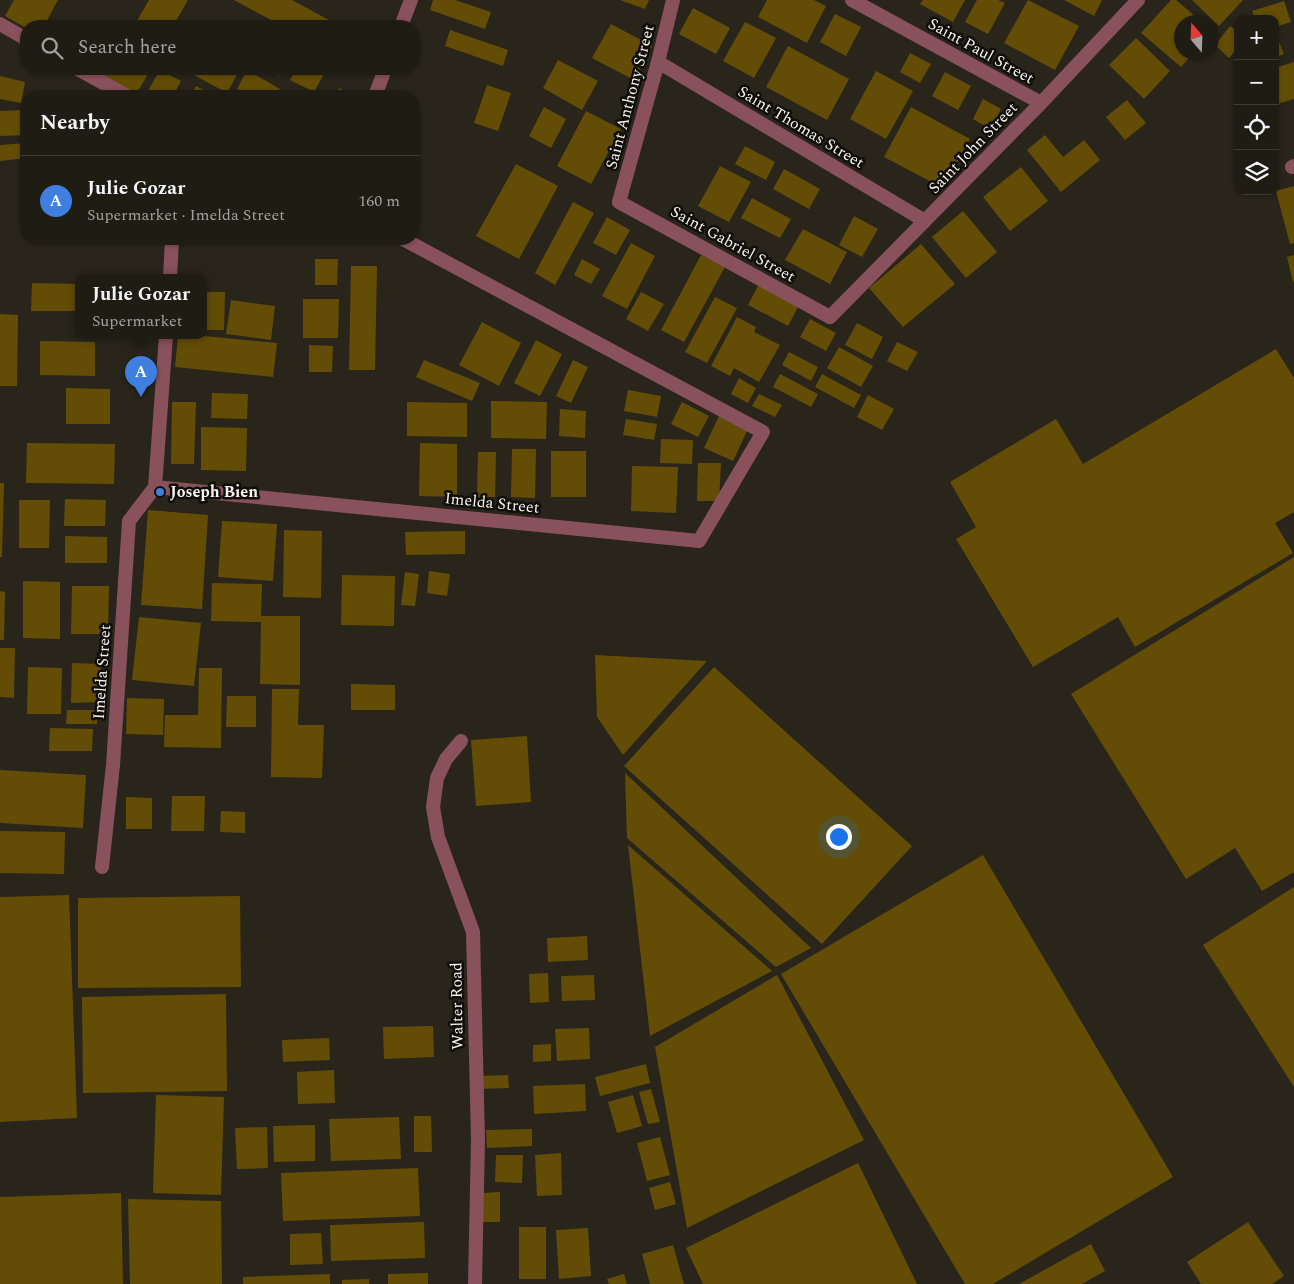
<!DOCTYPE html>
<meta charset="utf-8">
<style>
:root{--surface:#1f1c14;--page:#2c2922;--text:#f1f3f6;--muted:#a1a1a0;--line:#3c3a34;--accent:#2563eb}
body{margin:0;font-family:Spectral,serif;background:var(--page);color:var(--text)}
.controls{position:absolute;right:15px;top:15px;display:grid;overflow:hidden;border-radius:10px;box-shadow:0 1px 4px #0004}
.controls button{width:45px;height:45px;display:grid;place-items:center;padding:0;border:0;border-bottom:1px solid var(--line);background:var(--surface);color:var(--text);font:25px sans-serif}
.compass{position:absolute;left:1174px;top:15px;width:45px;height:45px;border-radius:50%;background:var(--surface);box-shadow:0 1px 4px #0004;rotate:341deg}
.you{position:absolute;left:838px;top:836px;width:18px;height:18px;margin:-12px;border:4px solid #fff;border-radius:50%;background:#1a73e8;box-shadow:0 0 0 8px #1a73e833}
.badge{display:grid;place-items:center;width:32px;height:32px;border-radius:50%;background:var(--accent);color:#fff;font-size:16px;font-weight:700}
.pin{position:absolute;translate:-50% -41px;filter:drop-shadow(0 1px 2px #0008)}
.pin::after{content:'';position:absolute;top:26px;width:18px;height:15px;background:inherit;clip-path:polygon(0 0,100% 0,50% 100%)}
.popup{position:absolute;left:75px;top:274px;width:132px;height:65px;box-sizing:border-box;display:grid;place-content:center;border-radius:10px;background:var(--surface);filter:drop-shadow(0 1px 4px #0005);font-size:16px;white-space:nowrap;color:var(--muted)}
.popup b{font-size:19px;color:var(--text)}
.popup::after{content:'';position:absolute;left:50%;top:100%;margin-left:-10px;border:10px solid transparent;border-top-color:var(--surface)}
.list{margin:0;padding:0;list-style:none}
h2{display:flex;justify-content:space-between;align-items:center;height:65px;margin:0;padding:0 20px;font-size:21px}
h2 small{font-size:16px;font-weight:400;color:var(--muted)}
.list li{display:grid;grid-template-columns:32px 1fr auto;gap:15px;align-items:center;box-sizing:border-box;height:90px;padding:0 20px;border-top:1px solid var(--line)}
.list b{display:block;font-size:19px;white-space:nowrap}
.list p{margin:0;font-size:16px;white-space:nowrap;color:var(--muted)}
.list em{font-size:16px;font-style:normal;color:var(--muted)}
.icon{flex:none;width:28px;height:28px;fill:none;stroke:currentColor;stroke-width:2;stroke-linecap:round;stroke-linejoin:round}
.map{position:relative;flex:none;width:1294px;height:1284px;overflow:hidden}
.search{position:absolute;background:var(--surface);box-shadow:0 1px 4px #0004;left:20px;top:20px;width:400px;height:55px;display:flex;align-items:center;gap:12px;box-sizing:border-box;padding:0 18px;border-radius:20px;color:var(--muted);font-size:19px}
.panel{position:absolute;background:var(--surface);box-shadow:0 1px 4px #0004;left:20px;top:90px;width:400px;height:155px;border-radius:20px}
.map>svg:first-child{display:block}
.building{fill:#634d06}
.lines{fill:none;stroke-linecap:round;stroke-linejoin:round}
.minor{stroke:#88515c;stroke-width:14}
.shop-dot{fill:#3f7fe0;stroke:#100e0a;stroke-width:2}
.labels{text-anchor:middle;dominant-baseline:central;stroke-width:5;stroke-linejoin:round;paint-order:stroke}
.street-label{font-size:16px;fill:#f7f4ed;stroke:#100e0a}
.poi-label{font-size:16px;font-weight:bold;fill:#f7f4ed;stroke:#100e0a;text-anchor:start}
</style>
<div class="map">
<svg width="1294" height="1284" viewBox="0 0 1294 1284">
<rect width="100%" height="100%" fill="#29251b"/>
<path class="building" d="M14 0H58L44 26H26V28L5 16Z
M149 0H188L173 26H134Z
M234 0H292L340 26H282Z
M433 0H455L491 12 485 29 430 10Z
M620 0H649L645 9Z
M767 0H814L826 6 807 43 758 17Z
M923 0H965L953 22 920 4Z
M977 0H998L1005 3 988 34 965 22Z
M1028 0 1079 26 1055 70 1004 43Z
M1064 0H1102L1094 16Z
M1171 0H1176L1202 22H1182V52H1194L1181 67 1141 33Z
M1192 0H1243L1219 26Z
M1284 1 1291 22 1275 27V19H1255L1252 11Z
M693 8 730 28 716 54 679 34Z
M835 14 861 27 846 56 820 42Z
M745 22 776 38 754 78 723 61Z
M611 24 652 46 634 80 592 58Z
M1230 26 1238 32V47L1229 58 1215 45Z
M450 30 508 50 503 66 445 46Z
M1275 32 1284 54 1275 58Z
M1136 38 1170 71 1144 99 1109 65Z
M788 46 849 79 827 120 766 87Z
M910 53 931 64 920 83 900 72Z
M558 60 598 81 582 110 543 88Z
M1294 62V99L1277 104 1275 97V68Z
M106 69H151L135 96 101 78Z
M198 69H240L227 93 194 75Z
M266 69H283L279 76Z
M296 69H319L325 72 314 92 290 80Z
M160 70 181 81 173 96H145Z
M247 70 280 89 275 96H251L237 89Z
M876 71 913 91 886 139 850 119Z
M945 72 971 86 958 110 932 96Z
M0 76 25 82 21 103 0 99Z
M487 85 511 93 498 131 474 123Z
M196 86 215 96H190Z
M339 88 353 96H335Z
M983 99 1001 109 990 129 973 119Z
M1127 100 1146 123 1125 140 1106 117Z
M544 107 566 119 551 148 529 136Z
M911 107 970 139 943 188 884 157Z
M26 110V135L0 136V111Z
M586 111 621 129 591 184 557 166Z
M1045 135 1063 157 1084 140 1100 160 1061 192 1027 150Z
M26 143V158L0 161V145Z
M745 146 775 162 766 180 735 164Z
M516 164 558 186 519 259 476 236Z
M720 166 751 182 729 222 698 206Z
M1021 167 1048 201 1010 231 983 197Z
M784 169 820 189 809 209 773 189Z
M1294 186V243L1290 244 1276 191Z
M752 198 791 219 780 238 741 218Z
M573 202 594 213 555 285 535 273Z
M963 211 997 252 966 278 932 237Z
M854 216 878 229 862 257 839 245Z
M607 217 630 230 616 255 593 243Z
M803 229 847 252 830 284 785 260Z
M180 239H222V245H180Z
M235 239H281V244H235Z
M631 243 655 256 627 309 602 296Z
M921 244 955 284 903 327 869 288Z
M701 255 725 267 684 342 661 330Z
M1294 255V282H1293L1287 257Z
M315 259H338L337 285H315Z
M582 259 600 269 591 284 574 275Z
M351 266H377L375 370H349Z
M32 283 78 284V311H31Z
M759 284 799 305 788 326 748 305Z
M204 292H225L224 330H204Z
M641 292 664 304 648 331 626 319Z
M715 297 737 308 707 363 685 352Z
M303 299H339L338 338H303Z
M231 300 275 306 271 340 226 334Z
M0 314 18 315 17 386H0Z
M737 317 756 327 754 332 780 345 759 382 734 368 730 376 711 366Z
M810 319 836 333 826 351 800 337Z
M482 322 521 343 499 386 459 365Z
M857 323 883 337 872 359 845 345Z
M178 336H204L277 343 273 377 175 367Z
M536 340 562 354 540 396 514 383Z
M40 341 95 342V376L40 375Z
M897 342 918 352 907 371 887 361Z
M309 345 333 346 332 372H309Z
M839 347 873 366 861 387 827 368Z
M1276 349 1294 378V512L1275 523 1293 553 1135 647 1118 617 1033 667 956 539 976 527 950 482 1056 419 1083 464Z
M789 352 818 367 811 381 782 365Z
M424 360 480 383 472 401 416 377Z
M573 360 588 367 571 403 556 396Z
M780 374 818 394 811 407 773 387Z
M822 374 861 395 854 408 815 387Z
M739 378 756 388 748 403 731 394Z
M66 388 110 389V424H66Z
M628 390 661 396 657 417 624 411Z
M212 393 248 394 247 419 211 418Z
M759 394 782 405 775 417 752 406Z
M868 395 894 409 882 430 857 417Z
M491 401 547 402 546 439 491 438Z
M172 402H196L194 464H171Z
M407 402 467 403V437L407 436Z
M682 402 709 416 698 437 671 424Z
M560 409 586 411 585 438 559 436Z
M719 416 748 429 733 461 704 448Z
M626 419 657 424 654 440 623 435Z
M201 427 247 428 246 471 201 470Z
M661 439 693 440 692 464 660 463Z
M27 443 115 444 114 484 26 483Z
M420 443 457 444V497L419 496Z
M512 449H536L535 498 511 497Z
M551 451H586V497H551Z
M478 452H496L495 497H477Z
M698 463H721L719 501H697Z
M632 466 678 467 676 513 631 511Z
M0 483H4L2 557H0Z
M65 499 106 500 105 526H64Z
M19 500H50L49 548H19Z
M148 510 208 515 202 609 141 605Z
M222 521 277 524 273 581 218 577Z
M284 530 322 531 321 598 283 597Z
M465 531V554L406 555 405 532Z
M65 536 107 537V563H65Z
M1294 557V872L1262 891 1235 848 1186 879 1071 694Z
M429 571 450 574 447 596 427 593Z
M405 572 419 574 415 606 401 605Z
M342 575 395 576 394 626 341 625Z
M23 581 60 582V639L23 638Z
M212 583 262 584 261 616H300V685L260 684 261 622 211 621Z
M72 586H109L108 634H71Z
M0 591 5 592 4 640H0Z
M139 617 201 623 194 686 132 680Z
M0 648H15L14 698 0 697Z
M595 655 707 661 623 755 597 717Z
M72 663 101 664V702L71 703Z
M28 667 62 668 61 714H27Z
M714 667 912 846 822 944 624 766Z
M199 668H222L221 748 164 747 165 715H198Z
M351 684 395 685V710H351Z
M272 689H299L298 725H324L322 778 271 777Z
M227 696H256V727H226Z
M127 698 164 699 163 735 126 734Z
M67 710H97V724H66Z
M50 728 93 729 92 751H49Z
M527 736 531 802 476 806 471 740Z
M0 770 86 775 83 828 0 823Z
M625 773 811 948 776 967 627 838Z
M172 796H205L204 831H171Z
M126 797 152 798V829H126Z
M221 811 245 812V833L220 832Z
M0 831 65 832 64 874 0 873Z
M628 845 772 971 650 1036Z
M983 855 1173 1177 993 1284H965L781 974Z
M1294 887V1087L1203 945Z
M69 895 77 1118 0 1122V897Z
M240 896 241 987 78 988V898Z
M587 936 588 960 548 962 547 938Z
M548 973 549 1002 530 1003 529 974Z
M594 975 595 1000 562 1001 561 976Z
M777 975 864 1140 687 1228 655 1047Z
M226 994 227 1091 83 1093 82 997Z
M433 1026 434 1057 384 1059 383 1027Z
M589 1028 590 1059 557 1061 555 1029Z
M329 1038 330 1060 283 1062 282 1040Z
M551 1044V1061L533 1062V1045Z
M646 1064 650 1083 600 1096 595 1077Z
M334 1070 335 1103 298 1104 297 1072Z
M508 1075 509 1088 477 1089V1076Z
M585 1084 586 1111 534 1114 533 1086Z
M651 1089 660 1122 648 1124 639 1092Z
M156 1095 224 1097 221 1195 153 1193Z
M633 1095 642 1126 617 1133 608 1102Z
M414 1116H431L432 1152H414Z
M399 1117 401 1159 331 1161 329 1119Z
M315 1125V1161L274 1162 273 1126Z
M267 1127 268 1168 237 1169 235 1128Z
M532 1129V1146L487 1148 486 1130Z
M660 1137 670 1175 647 1181 637 1143Z
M561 1153 562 1195 537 1196 535 1155Z
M496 1155H523L522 1183 495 1182Z
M858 1163 917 1284H703L686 1248Z
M418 1168 420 1216 283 1221 281 1173Z
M670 1182 676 1204 655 1210 649 1188Z
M500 1192V1222H483V1193Z
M121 1193 123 1284H0V1197Z
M128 1199 221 1201 222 1284H130Z
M424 1222 425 1258 331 1261 330 1225Z
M1248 1222 1284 1276 1272 1284H1201L1187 1262Z
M519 1227H546V1279H519Z
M588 1228 591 1276 559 1279 556 1230Z
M321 1233 323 1264 290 1265V1234Z
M1091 1244 1105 1271 1082 1284H1019Z
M673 1245 684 1284H650L642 1254Z
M428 1273V1284H388V1274Z
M330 1274V1284H243V1277Z
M624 1274 627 1284H609L607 1279Z
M369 1279V1284H342V1280Z"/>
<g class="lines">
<path class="minor" d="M673 0 658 62 619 202 830 317 1041 103 1138 0
M852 0 1041 103
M0 24 26 39
M401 26 411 0
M658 62 925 221
M78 69 127 96
M375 96 385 69
M1292 167 1294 166
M170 278 172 239
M155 487 699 541 763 432 403 239
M461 741 446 759 437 778 433 807 438 837 473 932 478 1140 475 1284
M102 867 113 765 129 521 155 487 166 336"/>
</g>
<circle class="shop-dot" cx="160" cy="492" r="5"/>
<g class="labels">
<g class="street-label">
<text transform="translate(981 51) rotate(29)">Saint Paul Street</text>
<text transform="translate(630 97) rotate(-75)">Saint Anthony Street</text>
<text transform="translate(801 127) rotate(31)">Saint Thomas Street</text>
<text transform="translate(973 148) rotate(-46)">Saint John Street</text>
<text transform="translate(733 244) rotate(29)">Saint Gabriel Street</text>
<text transform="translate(492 503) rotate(6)">Imelda Street</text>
<text transform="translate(102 672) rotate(-86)">Imelda Street</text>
<text transform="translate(457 1006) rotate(-91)">Walter Road</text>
</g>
<g class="poi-label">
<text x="170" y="492">Joseph Bien</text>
</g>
</g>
</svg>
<div class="controls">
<button>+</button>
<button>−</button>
<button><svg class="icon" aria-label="locate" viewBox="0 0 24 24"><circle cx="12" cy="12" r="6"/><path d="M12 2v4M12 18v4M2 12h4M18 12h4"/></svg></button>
<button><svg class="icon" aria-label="layers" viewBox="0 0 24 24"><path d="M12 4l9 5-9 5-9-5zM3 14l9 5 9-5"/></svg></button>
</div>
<svg class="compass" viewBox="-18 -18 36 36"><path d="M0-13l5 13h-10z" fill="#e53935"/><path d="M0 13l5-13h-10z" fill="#a1a1a0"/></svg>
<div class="you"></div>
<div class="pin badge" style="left:141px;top:397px;background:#3f7fe0">A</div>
<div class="popup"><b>Julie Gozar</b>Supermarket</div>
<div class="search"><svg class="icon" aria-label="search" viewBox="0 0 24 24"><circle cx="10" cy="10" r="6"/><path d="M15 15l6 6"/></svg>Search here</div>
<section class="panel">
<h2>Nearby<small></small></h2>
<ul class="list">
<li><span class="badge" style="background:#3f7fe0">A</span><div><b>Julie Gozar</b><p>Supermarket · Imelda Street</p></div><em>160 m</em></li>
</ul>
</section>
</div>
